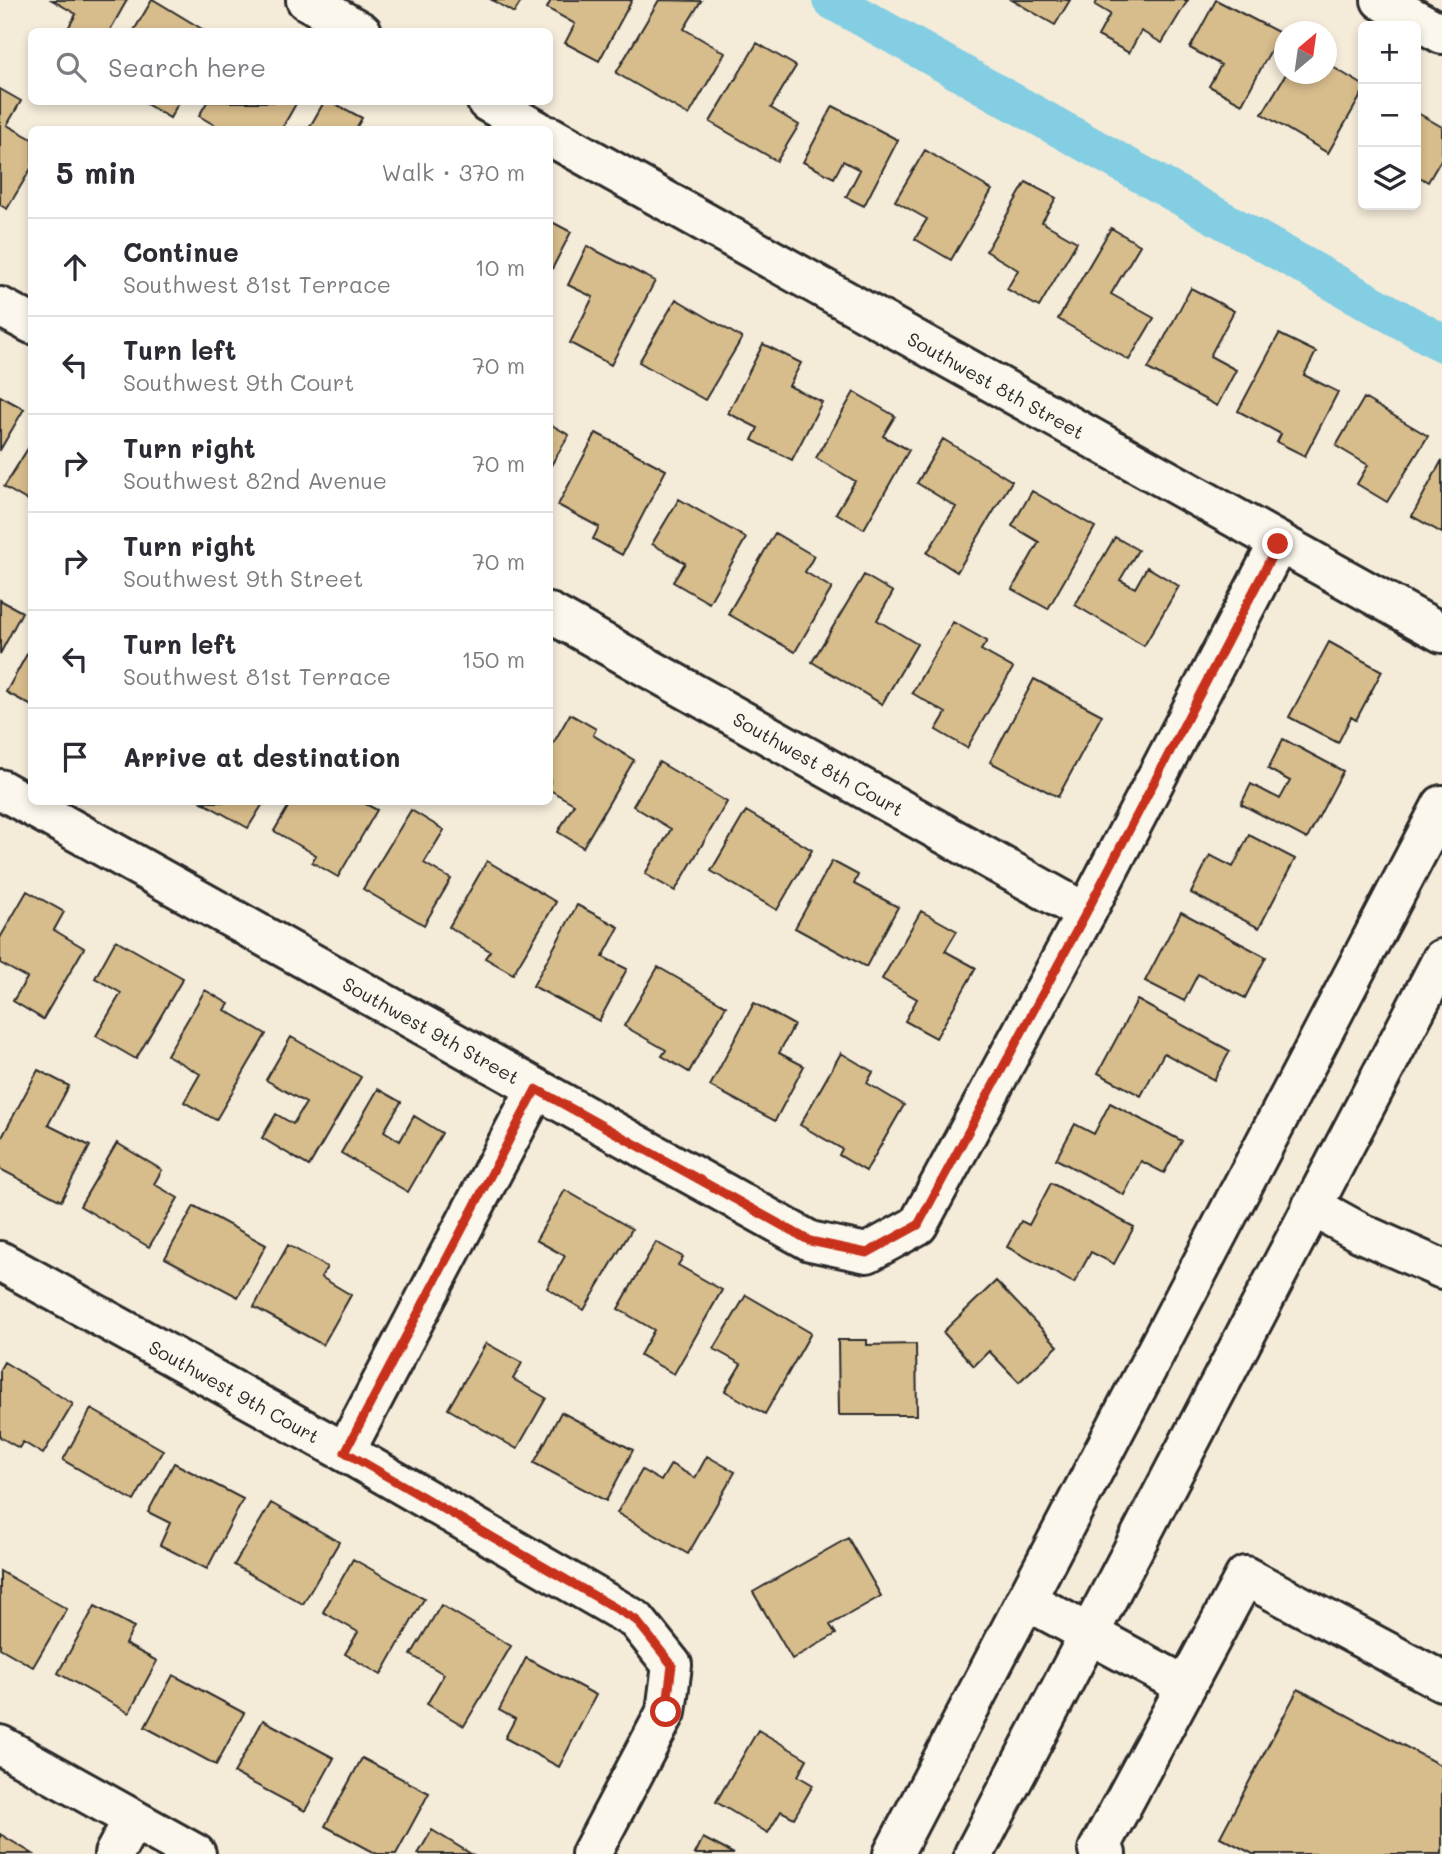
<!DOCTYPE html>
<meta charset="utf-8">
<style>
:root{--surface:#fff;--page:#f2f2f3;--text:#2b2b33;--muted:#7c7c81;--line:#e1e1e2}
body{margin:0;font-family:Mali,sans-serif;background:var(--page);color:var(--text)}
.controls{position:absolute;right:21px;top:21px;display:grid;overflow:hidden;border-radius:10px;box-shadow:0 4px 10px #0003}
.controls button{width:63px;height:63px;display:grid;place-items:center;padding:0;border:0;border-bottom:2px solid var(--line);background:var(--surface);color:var(--text);font:35px sans-serif}
.compass{position:absolute;left:1274px;top:21px;width:63px;height:63px;border-radius:50%;background:var(--surface);box-shadow:0 4px 10px #0003;rotate:29deg}
.stop{position:absolute;width:21px;height:21px;margin:-16px;border:5px solid #c8321e;border-radius:50%;background:#fff}
.stop.end{background:#c8321e;border-color:#fff;box-shadow:0 2px 7px #0008}
.list{margin:0;padding:0;list-style:none}
h2{display:flex;justify-content:space-between;align-items:center;height:91px;margin:0;padding:0 28px;font-size:30px}
h2 small{font-size:23px;font-weight:400;color:var(--muted)}
.list li{display:grid;grid-template-columns:46px 1fr auto;gap:21px;align-items:center;box-sizing:border-box;height:98px;padding:0 28px;border-top:2px solid var(--line)}
.list b{display:block;font-size:26px;white-space:nowrap}
.list p{margin:0;font-size:23px;white-space:nowrap;color:var(--muted)}
.list em{font-size:23px;font-style:normal;color:var(--muted)}
.icon{flex:none;width:38px;height:38px;fill:none;stroke:currentColor;stroke-width:2;stroke-linecap:round;stroke-linejoin:round}
.map{position:relative;flex:none;width:1442px;height:1854px;overflow:hidden}
.search{position:absolute;background:var(--surface);box-shadow:0 4px 10px #0003;left:28px;top:28px;width:525px;height:77px;display:flex;align-items:center;gap:18px;box-sizing:border-box;padding:0 24px;border-radius:10px;color:var(--muted);font-size:26px}
.panel{position:absolute;background:var(--surface);box-shadow:0 4px 10px #0003;left:28px;top:126px;width:525px;height:679px;border-radius:10px}
.map>svg:first-child{display:block}
.lines{fill:none;stroke-linecap:round;stroke-linejoin:round}
.canal{stroke:#83cee2;stroke-width:38}
.building{fill:#d7bc8c;stroke:#2b2b2b;stroke-width:2}
.minor-casing{stroke:#2b2b2b;stroke-width:44}
.minor{stroke:#fbf7ec;stroke-width:38}
.route{stroke:#c8321e;stroke-width:9}
.labels{text-anchor:middle;dominant-baseline:central;stroke-width:6;stroke-linejoin:round;paint-order:stroke}
.street-label{font-size:19px;fill:#2b2b2b;stroke:#fbf7ec}
</style>
<div class="map">
<svg width="1442" height="1854" viewBox="0 0 1442 1854">
<rect width="100%" height="100%" fill="#f4ebd9"/>
<filter id="ink" filterUnits="userSpaceOnUse"><feTurbulence type="fractalNoise" baseFrequency=".0143" numOctaves="2"/><feDisplacementMap in="SourceGraphic" scale="14" xChannelSelector="R" yChannelSelector="G"/><feConvolveMatrix kernelMatrix="1 2 1 2 8 2 1 2 1" color-interpolation-filters="sRGB"/></filter>
<g filter="url(#ink)">
<g class="lines">
<path class="canal" d="M831 0 1442 343"/>
</g>
<path class="building" d="M52 0H127L109 32H66L76 14Z
M152 0H154L207 32H133Z
M492 0H522L514 13Z
M551 0H632L599 61 565 43 575 24 547 8Z
M659 0 701 1 684 29 725 53 689 115 616 73Z
M1012 0H1070L1055 25Z
M1098 0H1188L1162 43 1141 31 1129 53 1098 36 1110 14 1095 5Z
M1216 0 1280 33 1242 104 1209 86 1221 65 1190 48Z
M757 43 796 66 771 108 799 125 777 161 710 122Z
M1326 63 1363 85V92L1328 153 1262 114 1286 74H1326Z
M0 89 21 101 7 125 32 139V167L7 209 0 205Z
M143 102H179L170 118Z
M207 102H297L281 130H223L199 116Z
M324 102H332L362 118 355 130H308Z
M833 106 898 140 864 206 846 197 860 170 843 161 834 178 803 162Z
M1416 112 1442 127V158L1428 182 1416 175Z
M925 150 992 190 951 260 915 239 927 219 895 201Z
M1026 182 1056 198 1042 222 1077 242 1039 307 1007 289 1018 270 986 251Z
M550 221 571 232 550 273Z
M1111 228 1140 245 1111 294 1154 318 1129 360 1058 319Z
M587 246 655 281 611 365 570 343 593 297 568 285Z
M1191 288 1234 311 1210 356 1236 370 1217 406 1148 369Z
M676 299 742 338 705 400 639 362Z
M1279 334 1316 352 1304 375 1338 392 1305 456 1277 442 1281 434 1238 411Z
M763 344 801 363 789 386 822 402 792 460 752 440 758 428 728 413Z
M854 392 895 416 883 436 909 450 864 529 836 513 855 481 816 458Z
M0 396 24 409 0 450Z
M1364 398 1428 436 1387 502 1357 484 1368 465 1336 446Z
M550 424 569 435 550 467Z
M596 433 666 470 622 555 593 539 599 527 558 505Z
M943 439 1012 481 957 572 927 553 956 507 917 483Z
M32 442V503L4 487Z
M1442 460V533L1412 516Z
M1032 491 1095 527 1048 609 1012 589 1039 542 1012 526Z
M679 499 746 538 709 603 673 582 685 563 652 544Z
M775 533 814 556 805 572 832 588 795 652 728 614Z
M1115 537 1138 550 1120 580 1135 588 1147 567 1179 586 1144 646 1075 605Z
M864 575 893 592 877 620 917 644 882 704 812 662Z
M0 600 22 612 0 654Z
M953 622 987 641 981 650 1013 668 967 748 936 730 946 713 912 693Z
M1329 642 1382 671 1356 720 1351 717 1338 743 1289 717Z
M32 645V706L6 692Z
M1034 679 1102 715 1058 797 990 762Z
M570 714 596 729 593 735 634 760 583 847 558 832 574 804 550 790V749Z
M1283 739 1343 771 1307 839 1241 804 1251 784 1280 799 1290 781 1268 769Z
M659 762 727 802 675 891 645 874 671 829 633 806Z
M202 802H264L248 828Z
M291 802H362L377 810 338 877 312 862 316 855 274 831Z
M411 810 444 830 424 863 451 879 424 925 363 889Z
M746 811 812 850 777 910 711 871Z
M1249 835 1295 859 1259 928 1191 893 1210 855 1233 867Z
M487 861 556 902 513 974 485 958 490 951 449 927Z
M832 861 858 875 854 884 898 907 866 967 795 928Z
M27 891 64 912 54 930 84 948 43 1019 13 1001 27 978 0 963V938Z
M577 905 619 927 603 957 627 969 599 1021 533 986Z
M921 911 957 931 945 951 976 968 936 1038 905 1021 917 999 882 979Z
M1181 912 1266 957 1245 998 1198 974 1184 1001 1145 981Z
M116 940 183 978 136 1059 96 1036 121 993 95 978Z
M658 967 726 1006 689 1072 662 1056 666 1050 624 1026Z
M205 990 229 1004 225 1010 266 1034 216 1120 184 1102 200 1074 167 1055Z
M1137 1000 1230 1051 1214 1080 1164 1053 1141 1096 1098 1073Z
M754 1003 794 1025 779 1053 804 1066 775 1121 710 1086Z
M291 1037 361 1077 309 1166 262 1138 276 1114 293 1124 306 1103 266 1080Z
M841 1053 873 1072 867 1083 904 1105 866 1171 839 1155 842 1149 800 1125Z
M38 1070 69 1086 48 1125 90 1146 61 1201 0 1169V1141Z
M378 1089 401 1102 384 1131 400 1141 414 1116 442 1133 408 1192 341 1153Z
M1110 1103 1182 1141 1164 1173 1141 1161 1124 1195 1056 1159 1075 1124 1094 1134Z
M117 1143 162 1170 154 1184 178 1198 149 1247 80 1206Z
M1051 1183 1134 1227 1114 1264 1091 1252 1074 1283 1007 1247 1021 1221 1029 1225Z
M565 1190 632 1229 584 1310 547 1288 565 1256 536 1240Z
M194 1206 266 1245 238 1297 165 1258Z
M656 1242 683 1257 678 1265 722 1290 674 1374 640 1355 654 1330 618 1309Z
M288 1245 327 1267 321 1277 351 1295 323 1345 254 1307Z
M996 1281 1058 1346 1019 1382 989 1351 974 1366 943 1332Z
M746 1295 811 1333 765 1414 725 1391 741 1364 714 1349Z
M838 1340H867V1345L916 1344 917 1415H839Z
M486 1343 522 1363 513 1379 546 1398 517 1449 448 1409Z
M4 1362 73 1404 43 1454 23 1442 19 1448 0 1437V1369Z
M91 1409 163 1450 134 1501 63 1460Z
M561 1412 633 1450 606 1501 534 1463Z
M707 1456 735 1472 688 1554 617 1513 642 1470 661 1481 671 1464 695 1478Z
M174 1463 243 1499 207 1569 160 1545 170 1523 148 1512Z
M271 1503 339 1542 303 1604 234 1565Z
M848 1538 881 1596 830 1625 836 1634 792 1659 753 1592Z
M353 1559 424 1599 381 1675 345 1654 358 1632 323 1612Z
M0 1571 67 1609 33 1667 0 1648Z
M441 1605 511 1646 464 1726 427 1704 444 1674 411 1655Z
M95 1606 134 1627 125 1644 157 1661 129 1713 58 1673Z
M526 1658 596 1695 559 1767 505 1738 515 1719 499 1710Z
M173 1675 244 1713 216 1765 145 1727Z
M1298 1689 1442 1766V1854H1253L1220 1837Z
M263 1720 334 1758 305 1811 234 1773Z
M758 1730 807 1759 798 1776 813 1785 794 1818 781 1811 768 1833 716 1802Z
M362 1758 429 1793 396 1854H377L325 1826Z
M432 1830 471 1854H418Z
M0 1834 33 1854H0Z
M703 1838 734 1854H695Z"/>
<g class="lines">
<g class="minor-casing">
<g id="minor">
<path d="M306 0 362 32"/>
<path d="M1381 0 1442 34"/>
<path d="M487 102 537 130"/>
<path id="s1" d="M550 136 1442 633"/>
<path d="M0 307 32 324"/>
<path id="s2" d="M550 613 1086 913"/>
<path id="s3" d="M0 789 810 1241 867 1253 918 1225 1086 913 1278 544"/>
<path d="M1312 1206 1361 1233 1442 1269"/>
<path id="s4" d="M0 1261 345 1452 636 1620 672 1665 666 1712 591 1854"/>
<path d="M345 1452 536 1089"/>
<path d="M1026 1600 1186 1686"/>
<path d="M0 1745 196 1854"/>
<path d="M114 1854 133 1819"/>
<path d="M893 1854 1442 805"/>
<path d="M974 1854 1442 959"/>
<path d="M1106 1854 1098 1850 1245 1576 1442 1681"/>
</g>
</g>
<use href="#minor" class="minor"/>
</g>
</g>
<g class="lines" filter="url(#ink)">
<path class="route" d="M666 1712 672 1665 636 1620 345 1452 536 1089 810 1241 867 1253 918 1225 1086 913 1278 544"/>
</g>
<g class="labels">
<g class="street-label">
<text stroke="none"><textPath href="#s1" startOffset="511">Southwest 8th Street</textPath></text>
<text stroke="none"><textPath href="#s2" startOffset="308">Southwest 8th Court</textPath></text>
<text stroke="none"><textPath href="#s3" startOffset="494">Southwest 9th Street</textPath></text>
<text stroke="none"><textPath href="#s4" startOffset="268">Southwest 9th Court</textPath></text>
</g>
</g>
</svg>
<div class="controls">
<button>+</button>
<button>−</button>
<button><svg class="icon" aria-label="layers" viewBox="0 0 24 24"><path d="M12 4l9 5-9 5-9-5zM3 14l9 5 9-5"/></svg></button>
</div>
<svg class="compass" viewBox="-18 -18 36 36"><path d="M0-13l5 13h-10z" fill="#e53935"/><path d="M0 13l5-13h-10z" fill="#7c7c81"/></svg>
<div class="stop" style="left:666px;top:1712px"></div>
<div class="stop end" style="left:1278px;top:544px"></div>
<div class="search"><svg class="icon" aria-label="search" viewBox="0 0 24 24"><circle cx="10" cy="10" r="6"/><path d="M15 15l6 6"/></svg>Search here</div>
<section class="panel">
<h2>5 min<small>Walk · 370 m</small></h2>
<ul class="list">
<li><svg class="icon" aria-label="ahead" viewBox="0 0 24 24"><path d="M12 20V5M6 11l6-6 6 6"/></svg><div><b>Continue</b><p>Southwest 81st Terrace</p></div><em>10 m</em></li>
<li><svg class="icon" aria-label="left" viewBox="0 0 24 24"><path d="M17 20v-9H6M10 6l-5 5 5 5"/></svg><div><b>Turn left</b><p>Southwest 9th Court</p></div><em>70 m</em></li>
<li><svg class="icon" aria-label="right" viewBox="0 0 24 24"><path d="M7 20v-9h11M14 6l5 5-5 5"/></svg><div><b>Turn right</b><p>Southwest 82nd Avenue</p></div><em>70 m</em></li>
<li><svg class="icon" aria-label="right" viewBox="0 0 24 24"><path d="M7 20v-9h11M14 6l5 5-5 5"/></svg><div><b>Turn right</b><p>Southwest 9th Street</p></div><em>70 m</em></li>
<li><svg class="icon" aria-label="left" viewBox="0 0 24 24"><path d="M17 20v-9H6M10 6l-5 5 5 5"/></svg><div><b>Turn left</b><p>Southwest 81st Terrace</p></div><em>150 m</em></li>
<li><svg class="icon" aria-label="arrive" viewBox="0 0 24 24"><path d="M6 21V4h12l-3 4 3 4H6"/></svg><div><b>Arrive at destination</b></div></li>
</ul>
</section>
</div>
